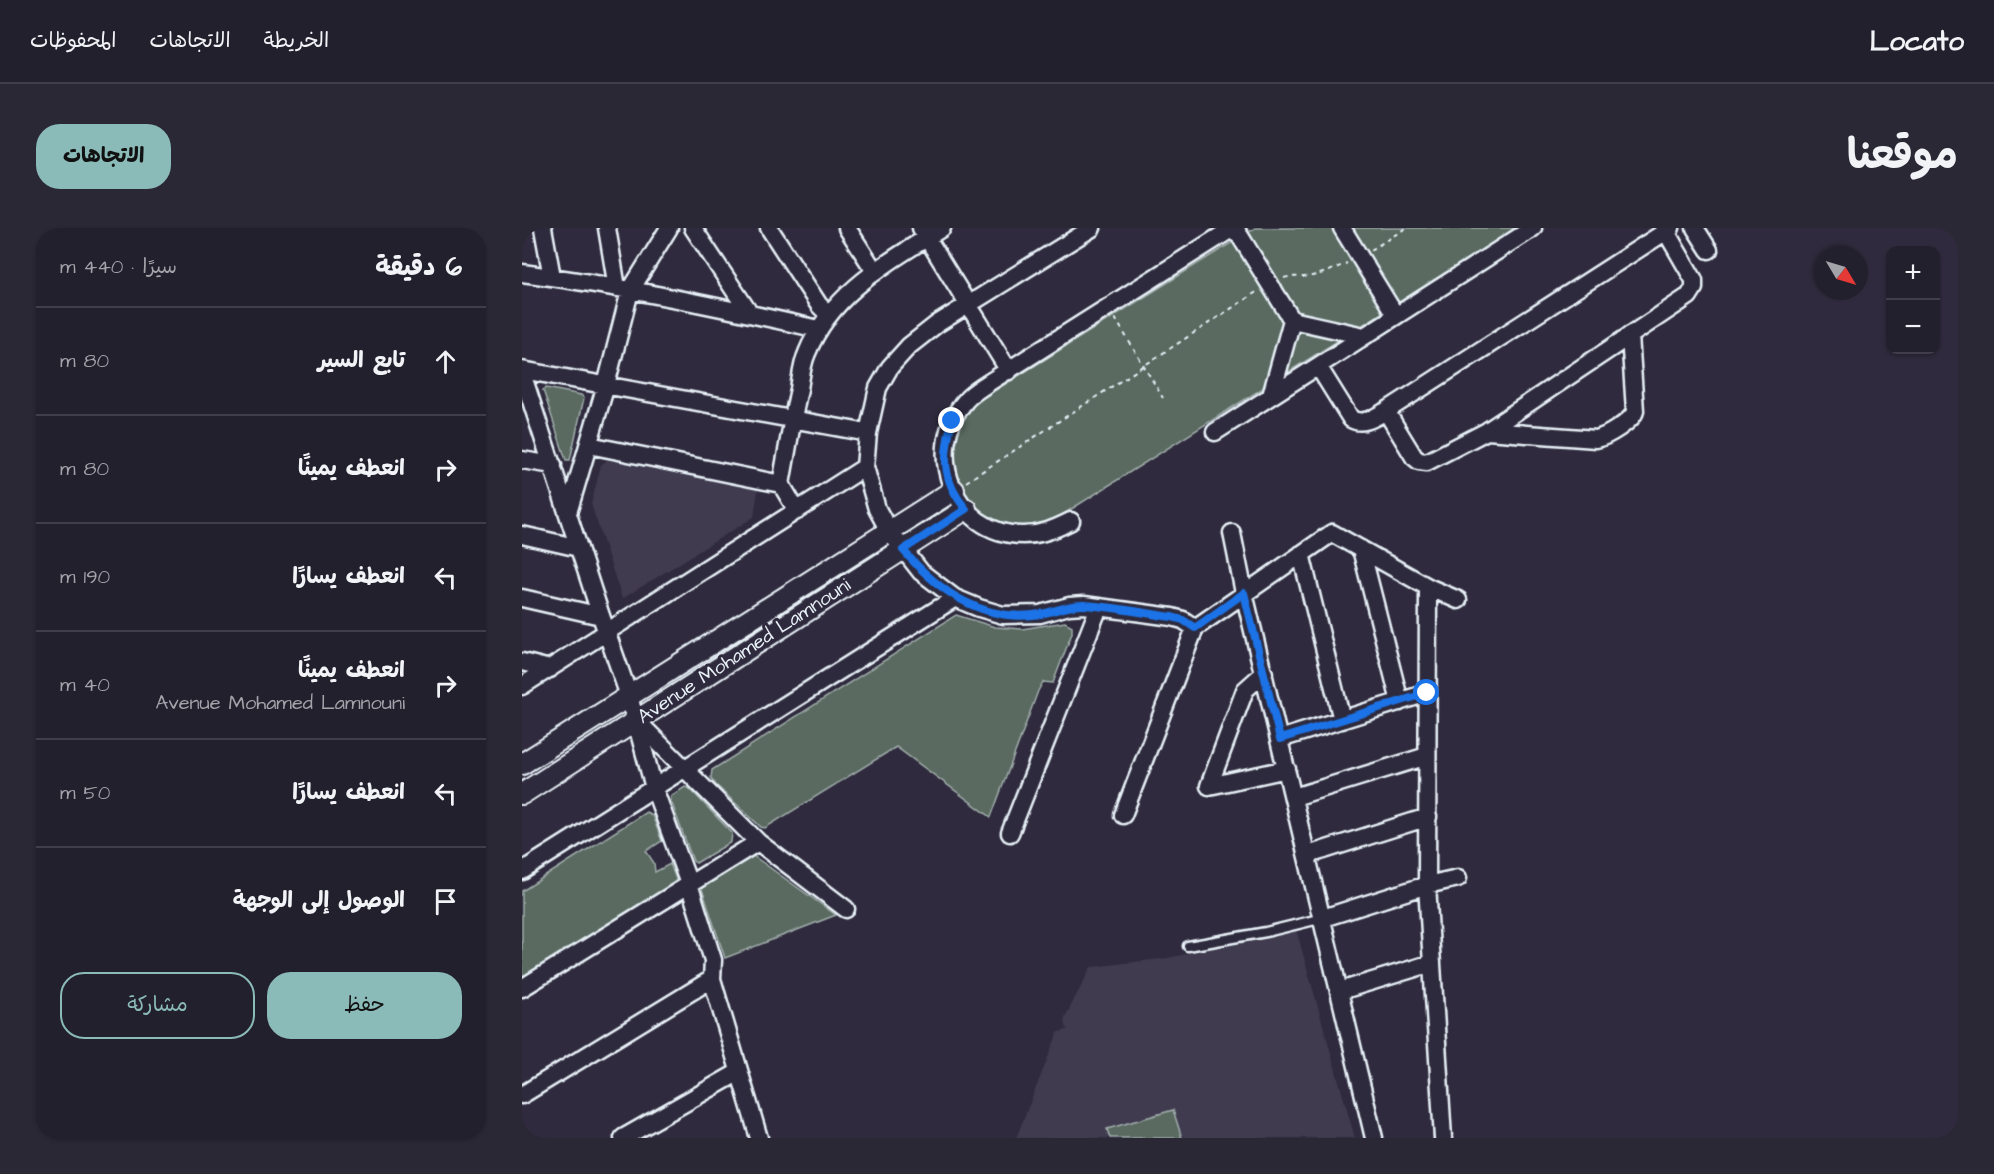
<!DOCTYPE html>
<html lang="ar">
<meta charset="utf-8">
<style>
:root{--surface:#23202e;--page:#2b2836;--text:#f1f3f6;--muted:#a3a3aa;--line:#403e4a;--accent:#8bbbb9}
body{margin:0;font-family:"Architects Daughter","Playpen Sans Arabic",sans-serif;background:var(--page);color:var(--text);direction:rtl}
.controls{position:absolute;right:18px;top:18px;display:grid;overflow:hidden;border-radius:12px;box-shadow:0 2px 4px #0004}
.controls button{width:54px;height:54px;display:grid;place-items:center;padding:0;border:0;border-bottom:2px solid var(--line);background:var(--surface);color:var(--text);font:30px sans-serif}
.compass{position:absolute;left:1292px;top:18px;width:54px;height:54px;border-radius:50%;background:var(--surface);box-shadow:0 2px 4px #0004;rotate:128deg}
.stop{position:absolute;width:18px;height:18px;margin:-14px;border:4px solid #1a73e8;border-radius:50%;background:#fff}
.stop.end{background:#1a73e8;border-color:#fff;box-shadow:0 2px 6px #0008}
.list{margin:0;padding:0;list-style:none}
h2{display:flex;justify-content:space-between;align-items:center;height:78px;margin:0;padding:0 24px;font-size:26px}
h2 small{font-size:20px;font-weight:400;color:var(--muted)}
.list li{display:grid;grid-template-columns:39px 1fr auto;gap:18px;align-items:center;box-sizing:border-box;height:108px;padding:0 24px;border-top:2px solid var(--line)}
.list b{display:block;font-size:22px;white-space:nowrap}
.list p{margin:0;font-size:20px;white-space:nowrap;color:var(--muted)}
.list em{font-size:20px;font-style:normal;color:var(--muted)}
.actions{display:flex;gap:12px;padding:18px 24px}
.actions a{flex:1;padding:14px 0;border:2px solid var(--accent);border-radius:24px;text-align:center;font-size:21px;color:var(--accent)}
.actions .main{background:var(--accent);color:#111}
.icon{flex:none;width:33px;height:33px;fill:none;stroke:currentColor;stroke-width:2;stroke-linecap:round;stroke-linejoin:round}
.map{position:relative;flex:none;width:1436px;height:910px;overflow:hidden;direction:ltr;border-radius:24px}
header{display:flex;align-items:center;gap:36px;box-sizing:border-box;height:84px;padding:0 30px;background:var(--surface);border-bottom:2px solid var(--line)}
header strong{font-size:28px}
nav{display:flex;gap:33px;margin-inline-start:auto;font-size:21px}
.intro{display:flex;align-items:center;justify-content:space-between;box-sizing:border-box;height:144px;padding:0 36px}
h1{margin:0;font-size:42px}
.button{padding:15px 27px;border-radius:24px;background:var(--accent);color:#111;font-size:21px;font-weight:700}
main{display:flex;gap:36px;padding:0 36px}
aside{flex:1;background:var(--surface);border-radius:24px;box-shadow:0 2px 4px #0004}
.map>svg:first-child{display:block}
.built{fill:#403a50}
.green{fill:#5a6a61;stroke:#a1aeac;stroke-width:1.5}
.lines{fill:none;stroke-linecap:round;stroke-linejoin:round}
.service-casing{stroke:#e8f1f8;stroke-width:13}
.minor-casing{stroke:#e8f1f8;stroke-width:21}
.tertiary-casing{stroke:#e8f1f8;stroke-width:24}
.path{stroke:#e8f1f8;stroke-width:2;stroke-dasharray:4.5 4.5;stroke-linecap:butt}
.service{stroke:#2f2a3d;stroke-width:8}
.minor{stroke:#2f2a3d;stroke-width:16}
.tertiary{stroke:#2f2a3d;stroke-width:20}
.route{stroke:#1a73e8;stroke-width:8}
.labels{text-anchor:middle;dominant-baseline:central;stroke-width:6;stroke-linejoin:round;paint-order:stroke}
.street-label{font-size:20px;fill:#e8f1f8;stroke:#2f2a3d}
</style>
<header>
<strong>Locato</strong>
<nav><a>الخريطة</a><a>الاتجاهات</a><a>المحفوظات</a></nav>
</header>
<div class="intro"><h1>موقعنا</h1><a class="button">الاتجاهات</a></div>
<main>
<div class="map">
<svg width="1436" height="910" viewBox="0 0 1436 910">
<rect width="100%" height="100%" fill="#2f2a3d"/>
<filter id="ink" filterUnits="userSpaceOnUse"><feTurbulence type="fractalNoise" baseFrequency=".0167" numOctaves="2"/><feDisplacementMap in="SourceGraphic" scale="12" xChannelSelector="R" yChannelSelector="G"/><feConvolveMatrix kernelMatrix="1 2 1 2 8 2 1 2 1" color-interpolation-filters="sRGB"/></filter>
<g filter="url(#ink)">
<path class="built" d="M85 232 236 262 232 289 100 371 69 276 79 237Z
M774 701 833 910H494L536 804 545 802 542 791 569 739 646 730Z"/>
<path class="green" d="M733 0H994L540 287C526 293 512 300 495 298 447 294 415 238 439 194 443 187 449 181 453 175Z
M24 160 59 167 62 170 48 232H44L21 162Z
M434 387 473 399 500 401 543 394 550 398V405L531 455 521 454 516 463 469 589 374 519 243 600 239 599 194 557 189 550 190 542Z
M163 559 168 561 210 605 209 614 174 635 171 633 149 573V568Z
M124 584 130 587 140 613 124 623 132 635 133 644 148 636 154 651 152 656 0 750V663Z
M230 627 314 687 203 730 180 661 181 656Z
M651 882 660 910H588L585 901Z"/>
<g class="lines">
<g class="service-casing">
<path id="service" d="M666 718 744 704 801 690"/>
</g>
<g class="minor-casing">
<path id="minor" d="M21 0 30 49
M85 0 95 60
M171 0 228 86
M247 0 297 77 306 86
M325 0 352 42
M399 0 487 143
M570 0 415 96 387 118 368 139 356 160 346 205 343 239 355 281 367 303 399 344 433 370 457 380 481 387 518 386 547 378 562 377 650 389 661 392 673 400
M713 0 770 92 842 108
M820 0 874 88
M1173 0 1187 22
M0 45C99 58 198 79 296 101
M796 138 829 191C841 198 853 189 864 183L1149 0
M0 142 346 205
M0 145 79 388 107 468 132 560 167 656 191 732 190 751 237 910
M749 168 770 92
M864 183 892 229 897 233 905 234 965 203 1167 68 1172 60V52L1142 0
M965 203 1074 211C1084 209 1111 193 1113 183L1108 107
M693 204 1011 0
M67 217 259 256
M0 232 31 237
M275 283 259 256C265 224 270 192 277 161 279 149 280 136 285 125 310 64 367 34 420 0
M46 285 84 157 108 63 147 0
M549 293C533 301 519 307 501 307 431 307 400 221 444 172 450 165 459 160 466 155L711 0
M710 305 722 365 852 910
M0 307 57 320
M839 321 878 474
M779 326 820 492
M906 359 905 657 921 910
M0 370 79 388
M0 434 28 441
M742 445 723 462 687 558 765 541
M0 458 343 239
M115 493 236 614 324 681
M758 511 905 465
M772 569 905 528
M601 587 673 400 810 305 906 359 936 372
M488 605 577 379
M786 627 906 589
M0 643 433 370
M801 690 905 657 936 650
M0 760 236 614
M818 763 910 735
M0 867 190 751
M101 910 217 844"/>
</g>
<g class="tertiary-casing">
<path id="tertiary" d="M0 536 432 262
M0 566 444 281"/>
</g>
<path class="path" d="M849 22 884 0
M762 50C770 48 774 49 782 49 797 48 812 41 825 35
M593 90 641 170
M444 254 736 63"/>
<use href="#service" class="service"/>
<use href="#minor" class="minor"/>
<use href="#tertiary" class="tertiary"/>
</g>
</g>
<g class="lines" filter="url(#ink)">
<path class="route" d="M430 193C421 227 419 252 444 281L381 322C416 363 461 396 519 386 534 383 548 376 563 377 592 379 621 385 650 389L661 392 673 400 722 365 758 511 905 465"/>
</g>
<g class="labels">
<g class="street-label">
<text transform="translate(222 423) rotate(-33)">Avenue Mohamed Lamnouni</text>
</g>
</g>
</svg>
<div class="controls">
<button>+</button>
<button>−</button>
</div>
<svg class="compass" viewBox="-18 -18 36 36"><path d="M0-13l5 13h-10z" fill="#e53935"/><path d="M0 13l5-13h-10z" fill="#a3a3aa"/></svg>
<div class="stop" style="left:905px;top:465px"></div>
<div class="stop end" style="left:430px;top:193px"></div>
</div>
<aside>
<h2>6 دقيقة<small>سيرًا · 440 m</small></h2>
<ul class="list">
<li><svg class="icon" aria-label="ahead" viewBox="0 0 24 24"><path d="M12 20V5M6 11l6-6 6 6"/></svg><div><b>تابع السير</b></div><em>80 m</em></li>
<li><svg class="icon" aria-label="right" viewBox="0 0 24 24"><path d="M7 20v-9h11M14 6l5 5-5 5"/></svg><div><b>انعطف يمينًا</b></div><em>80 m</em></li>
<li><svg class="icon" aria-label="left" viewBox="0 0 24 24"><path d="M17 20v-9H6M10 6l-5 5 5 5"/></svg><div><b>انعطف يسارًا</b></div><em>190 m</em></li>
<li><svg class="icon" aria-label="right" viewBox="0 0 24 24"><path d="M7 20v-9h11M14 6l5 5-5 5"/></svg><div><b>انعطف يمينًا</b><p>Avenue Mohamed Lamnouni</p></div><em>40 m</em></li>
<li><svg class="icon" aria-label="left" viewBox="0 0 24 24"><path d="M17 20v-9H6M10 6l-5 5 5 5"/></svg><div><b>انعطف يسارًا</b></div><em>50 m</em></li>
<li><svg class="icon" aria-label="arrive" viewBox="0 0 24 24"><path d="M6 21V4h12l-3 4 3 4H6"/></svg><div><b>الوصول إلى الوجهة</b></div></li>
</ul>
<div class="actions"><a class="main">حفظ</a><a>مشاركة</a></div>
</aside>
</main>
